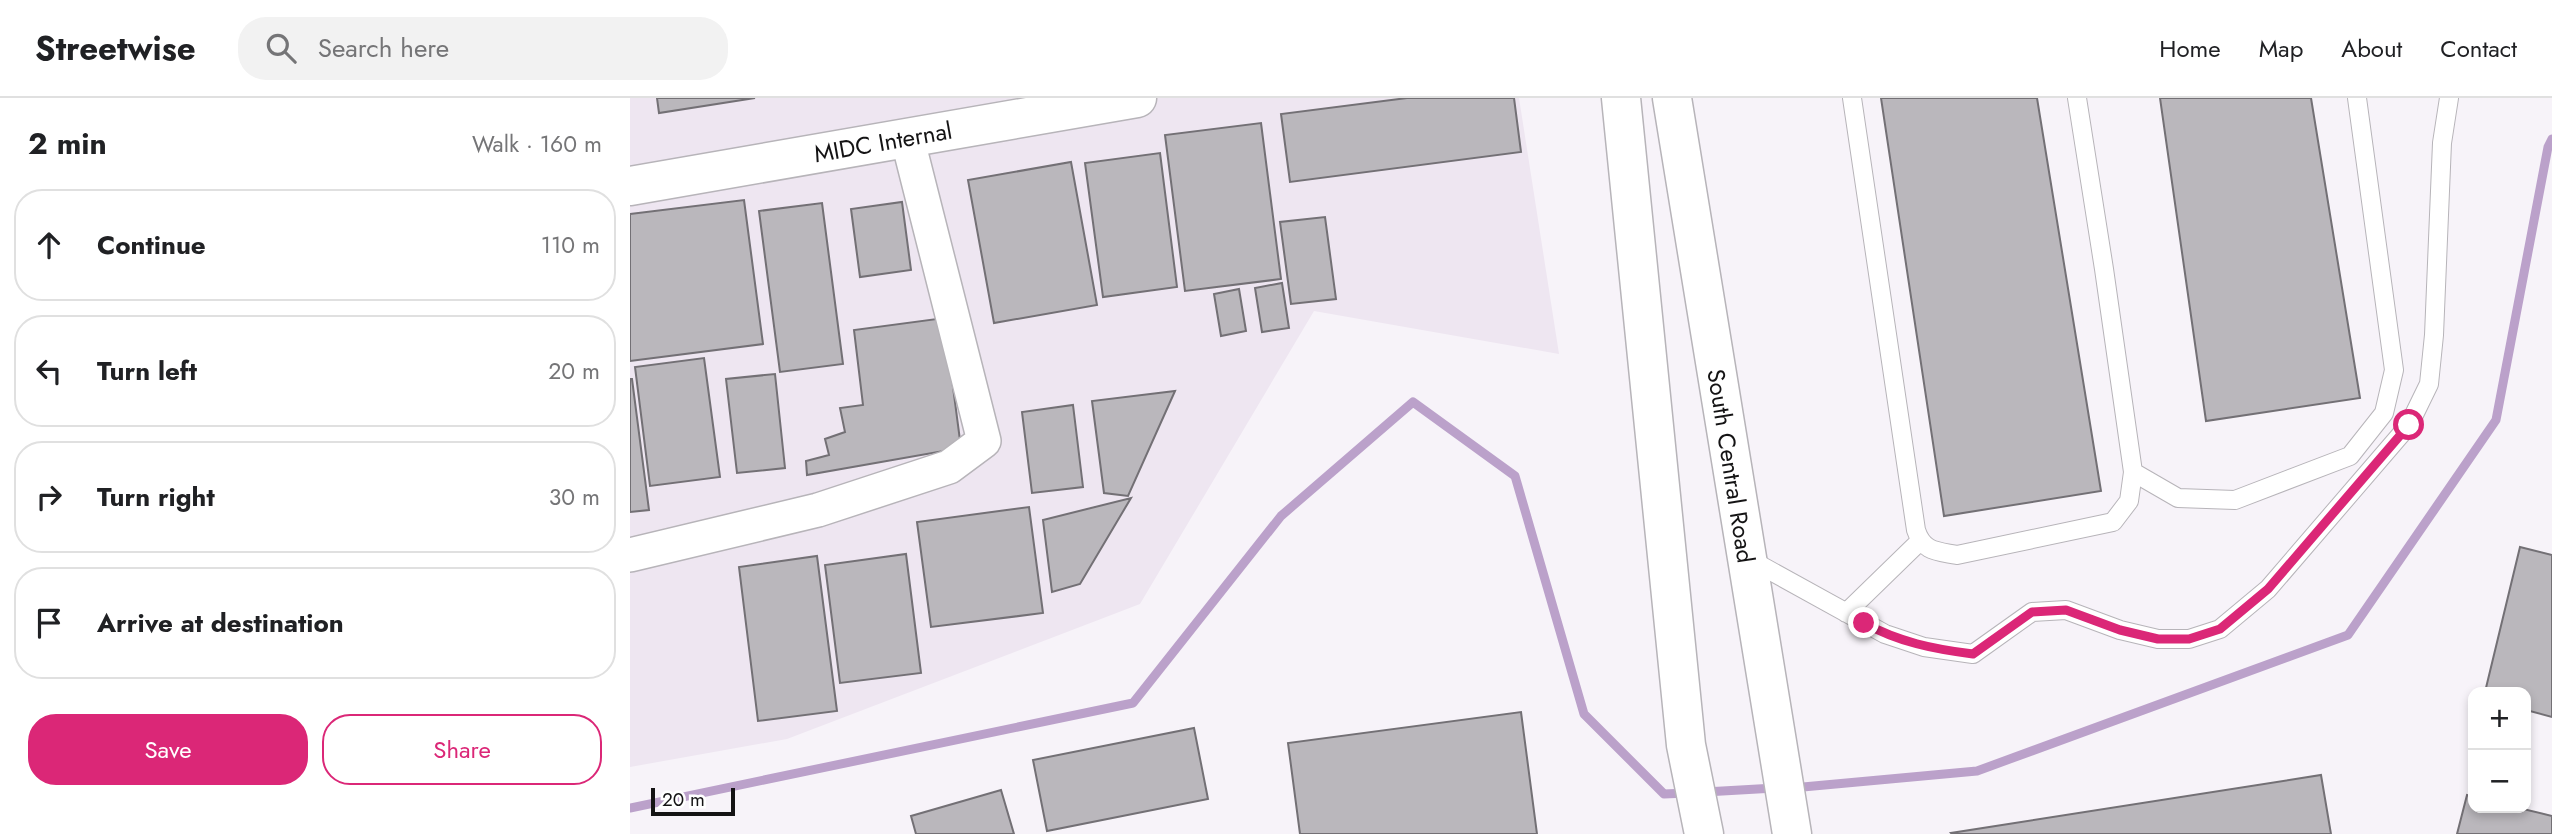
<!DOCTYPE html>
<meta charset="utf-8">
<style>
:root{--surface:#fff;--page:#f2f2f2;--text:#202124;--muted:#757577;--line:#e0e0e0;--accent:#db2777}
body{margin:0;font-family:Jost,sans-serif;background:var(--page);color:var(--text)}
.controls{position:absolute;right:21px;bottom:21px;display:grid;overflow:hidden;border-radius:14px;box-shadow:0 4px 10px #0003}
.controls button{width:63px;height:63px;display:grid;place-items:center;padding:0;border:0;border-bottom:2px solid var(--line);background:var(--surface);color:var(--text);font:35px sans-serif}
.scale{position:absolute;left:21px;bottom:18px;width:84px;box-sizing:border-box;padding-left:7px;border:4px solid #141314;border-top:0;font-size:19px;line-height:24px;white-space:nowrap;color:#141314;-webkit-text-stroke:5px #fff;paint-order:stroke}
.stop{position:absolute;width:21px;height:21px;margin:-16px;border:5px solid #db2777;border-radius:50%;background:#fff}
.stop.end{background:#db2777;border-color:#fff;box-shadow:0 2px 7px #0008}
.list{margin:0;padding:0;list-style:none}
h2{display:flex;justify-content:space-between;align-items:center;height:91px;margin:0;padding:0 28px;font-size:30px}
h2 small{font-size:23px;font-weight:400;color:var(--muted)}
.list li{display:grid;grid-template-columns:46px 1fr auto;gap:21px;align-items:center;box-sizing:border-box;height:112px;margin:0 14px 14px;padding:0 14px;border:2px solid var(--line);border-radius:28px}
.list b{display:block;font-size:26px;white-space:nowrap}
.list em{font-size:23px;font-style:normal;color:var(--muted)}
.actions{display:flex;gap:14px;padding:21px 28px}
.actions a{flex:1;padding:16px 0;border:2px solid var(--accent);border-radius:28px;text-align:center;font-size:24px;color:var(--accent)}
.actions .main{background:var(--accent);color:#fff}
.icon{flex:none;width:38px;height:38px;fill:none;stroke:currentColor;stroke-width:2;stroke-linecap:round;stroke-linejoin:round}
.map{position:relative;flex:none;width:1922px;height:736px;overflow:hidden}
header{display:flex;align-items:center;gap:42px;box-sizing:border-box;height:98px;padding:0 35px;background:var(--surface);border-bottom:2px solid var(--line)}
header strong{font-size:33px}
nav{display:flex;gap:38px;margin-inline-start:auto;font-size:24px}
.search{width:490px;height:63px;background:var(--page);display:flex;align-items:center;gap:18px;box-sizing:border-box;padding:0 24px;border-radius:28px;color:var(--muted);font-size:26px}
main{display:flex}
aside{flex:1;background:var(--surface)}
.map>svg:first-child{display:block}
.built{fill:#eee6f1}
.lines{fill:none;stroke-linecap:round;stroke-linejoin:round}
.stream{stroke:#bba1ca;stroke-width:9}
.building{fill:#bab7bc;stroke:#737075;stroke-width:2}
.lane-casing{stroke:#b7b4b9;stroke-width:20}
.street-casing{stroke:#b7b4b9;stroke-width:36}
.secondary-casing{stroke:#b7b4b9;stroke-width:41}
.lane{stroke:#fff;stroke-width:18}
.street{stroke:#fff;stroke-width:33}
.secondary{stroke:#fff;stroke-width:38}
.route{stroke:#db2777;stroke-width:9}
.labels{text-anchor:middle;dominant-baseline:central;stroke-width:5;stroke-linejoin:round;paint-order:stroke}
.street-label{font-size:24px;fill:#141314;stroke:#fff}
</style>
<header>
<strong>Streetwise</strong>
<div class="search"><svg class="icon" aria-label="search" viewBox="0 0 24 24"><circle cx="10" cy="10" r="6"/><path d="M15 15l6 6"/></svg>Search here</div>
<nav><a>Home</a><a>Map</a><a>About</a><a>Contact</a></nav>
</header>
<main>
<aside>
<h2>2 min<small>Walk · 160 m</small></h2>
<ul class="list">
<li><svg class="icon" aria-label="ahead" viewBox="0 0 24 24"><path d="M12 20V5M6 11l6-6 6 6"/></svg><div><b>Continue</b></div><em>110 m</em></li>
<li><svg class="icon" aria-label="left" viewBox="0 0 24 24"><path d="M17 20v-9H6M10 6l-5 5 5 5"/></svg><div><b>Turn left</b></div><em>20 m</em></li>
<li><svg class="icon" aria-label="right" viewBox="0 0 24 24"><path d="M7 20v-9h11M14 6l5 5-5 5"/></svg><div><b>Turn right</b></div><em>30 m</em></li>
<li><svg class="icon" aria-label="arrive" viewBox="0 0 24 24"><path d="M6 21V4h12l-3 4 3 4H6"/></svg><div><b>Arrive at destination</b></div></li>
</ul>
<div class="actions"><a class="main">Save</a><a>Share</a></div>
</aside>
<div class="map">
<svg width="1922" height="736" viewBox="0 0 1922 736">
<rect width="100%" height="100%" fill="#f7f3f9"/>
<path class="built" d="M0 0H889L929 256 684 213 510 506 157 641 0 669Z"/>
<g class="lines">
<path class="stream" d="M1162 690 1347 673 1718 537 1866 322 1918 49 1922 41
M1075 694 1145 690
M0 710 503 605 651 418 783 304 885 378 954 616 1034 696 1057 695"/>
</g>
<path class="building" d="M27 0H125L29 15Z
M777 0H884L891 54 660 84 651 16Z
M1251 0H1407L1471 393 1314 418Z
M1530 0H1681L1730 300 1576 323Z
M631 25 651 181 555 193 535 37Z
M530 55 547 189 473 199 455 65Z
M441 64 467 207 364 225 338 82Z
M114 102 133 246 0 263V116Z
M272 104 281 172 230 179 221 111Z
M192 105 213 266 150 274 129 113Z
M695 119 706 201 661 206 650 124Z
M652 185 659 230 632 234 625 190Z
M609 191 616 233 591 238 584 196Z
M314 220 331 350 177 377 176 363 199 357 195 341 215 334 210 310 233 307 224 232Z
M74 260 90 379 20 388 5 269Z
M145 276 155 370 107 375 96 281Z
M0 281H2L19 412 0 414Z
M545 293 498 398 474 395 462 303Z
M443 307 453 389 402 395 392 314Z
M501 400 450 486 422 494 413 422Z
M399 409 413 515 301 529 287 424Z
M1890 449 1922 457V619L1896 612V594H1855Z
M276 456 291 575 210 585 195 467Z
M187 458 207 613 128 623 109 469Z
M891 614 907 736H670L658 645Z
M564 630 578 701 417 733 403 662Z
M1691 677 1701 736H1322L1321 735Z
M371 692 384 736H286L281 718Z
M1837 697 1843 699V710H1889L1922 718V736H1827Z"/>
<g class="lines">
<g class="lane-casing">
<path id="lane" d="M1222 0 1286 432C1293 454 1307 453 1327 457L1483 424 1499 403 1503 374 1474 171 1447 0
M1503 374 1548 400 1605 402 1720 358 1754 315 1764 272 1727 0
M1119 461 1255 536 1294 549 1343 556 1402 514 1436 512 1490 532 1528 541H1559L1590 531 1638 491 1779 327 1799 286 1804 237 1812 45 1819 0
M1216 515 1290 443"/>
</g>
<g class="street-casing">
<path id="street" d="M0 457 188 412 319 369 354 343 277 39"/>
</g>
<g class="secondary-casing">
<path id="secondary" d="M991 0 1056 647 1074 736
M1042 0 1162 736
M0 88 507 0"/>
</g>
<use href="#lane" class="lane"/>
<use href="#street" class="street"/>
<use href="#secondary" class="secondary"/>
</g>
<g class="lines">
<path class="route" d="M1234 525C1269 544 1303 551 1343 556L1402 514 1436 512 1490 532 1528 541H1559L1590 531 1638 491 1779 327"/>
</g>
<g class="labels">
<g class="street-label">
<text transform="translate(253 44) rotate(-10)">MIDC Internal</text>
<text transform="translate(1101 368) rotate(81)">South Central Road</text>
</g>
</g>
</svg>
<div class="controls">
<button>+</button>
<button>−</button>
</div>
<div class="scale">20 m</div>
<div class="stop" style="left:1779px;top:327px"></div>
<div class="stop end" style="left:1234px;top:525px"></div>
</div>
</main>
